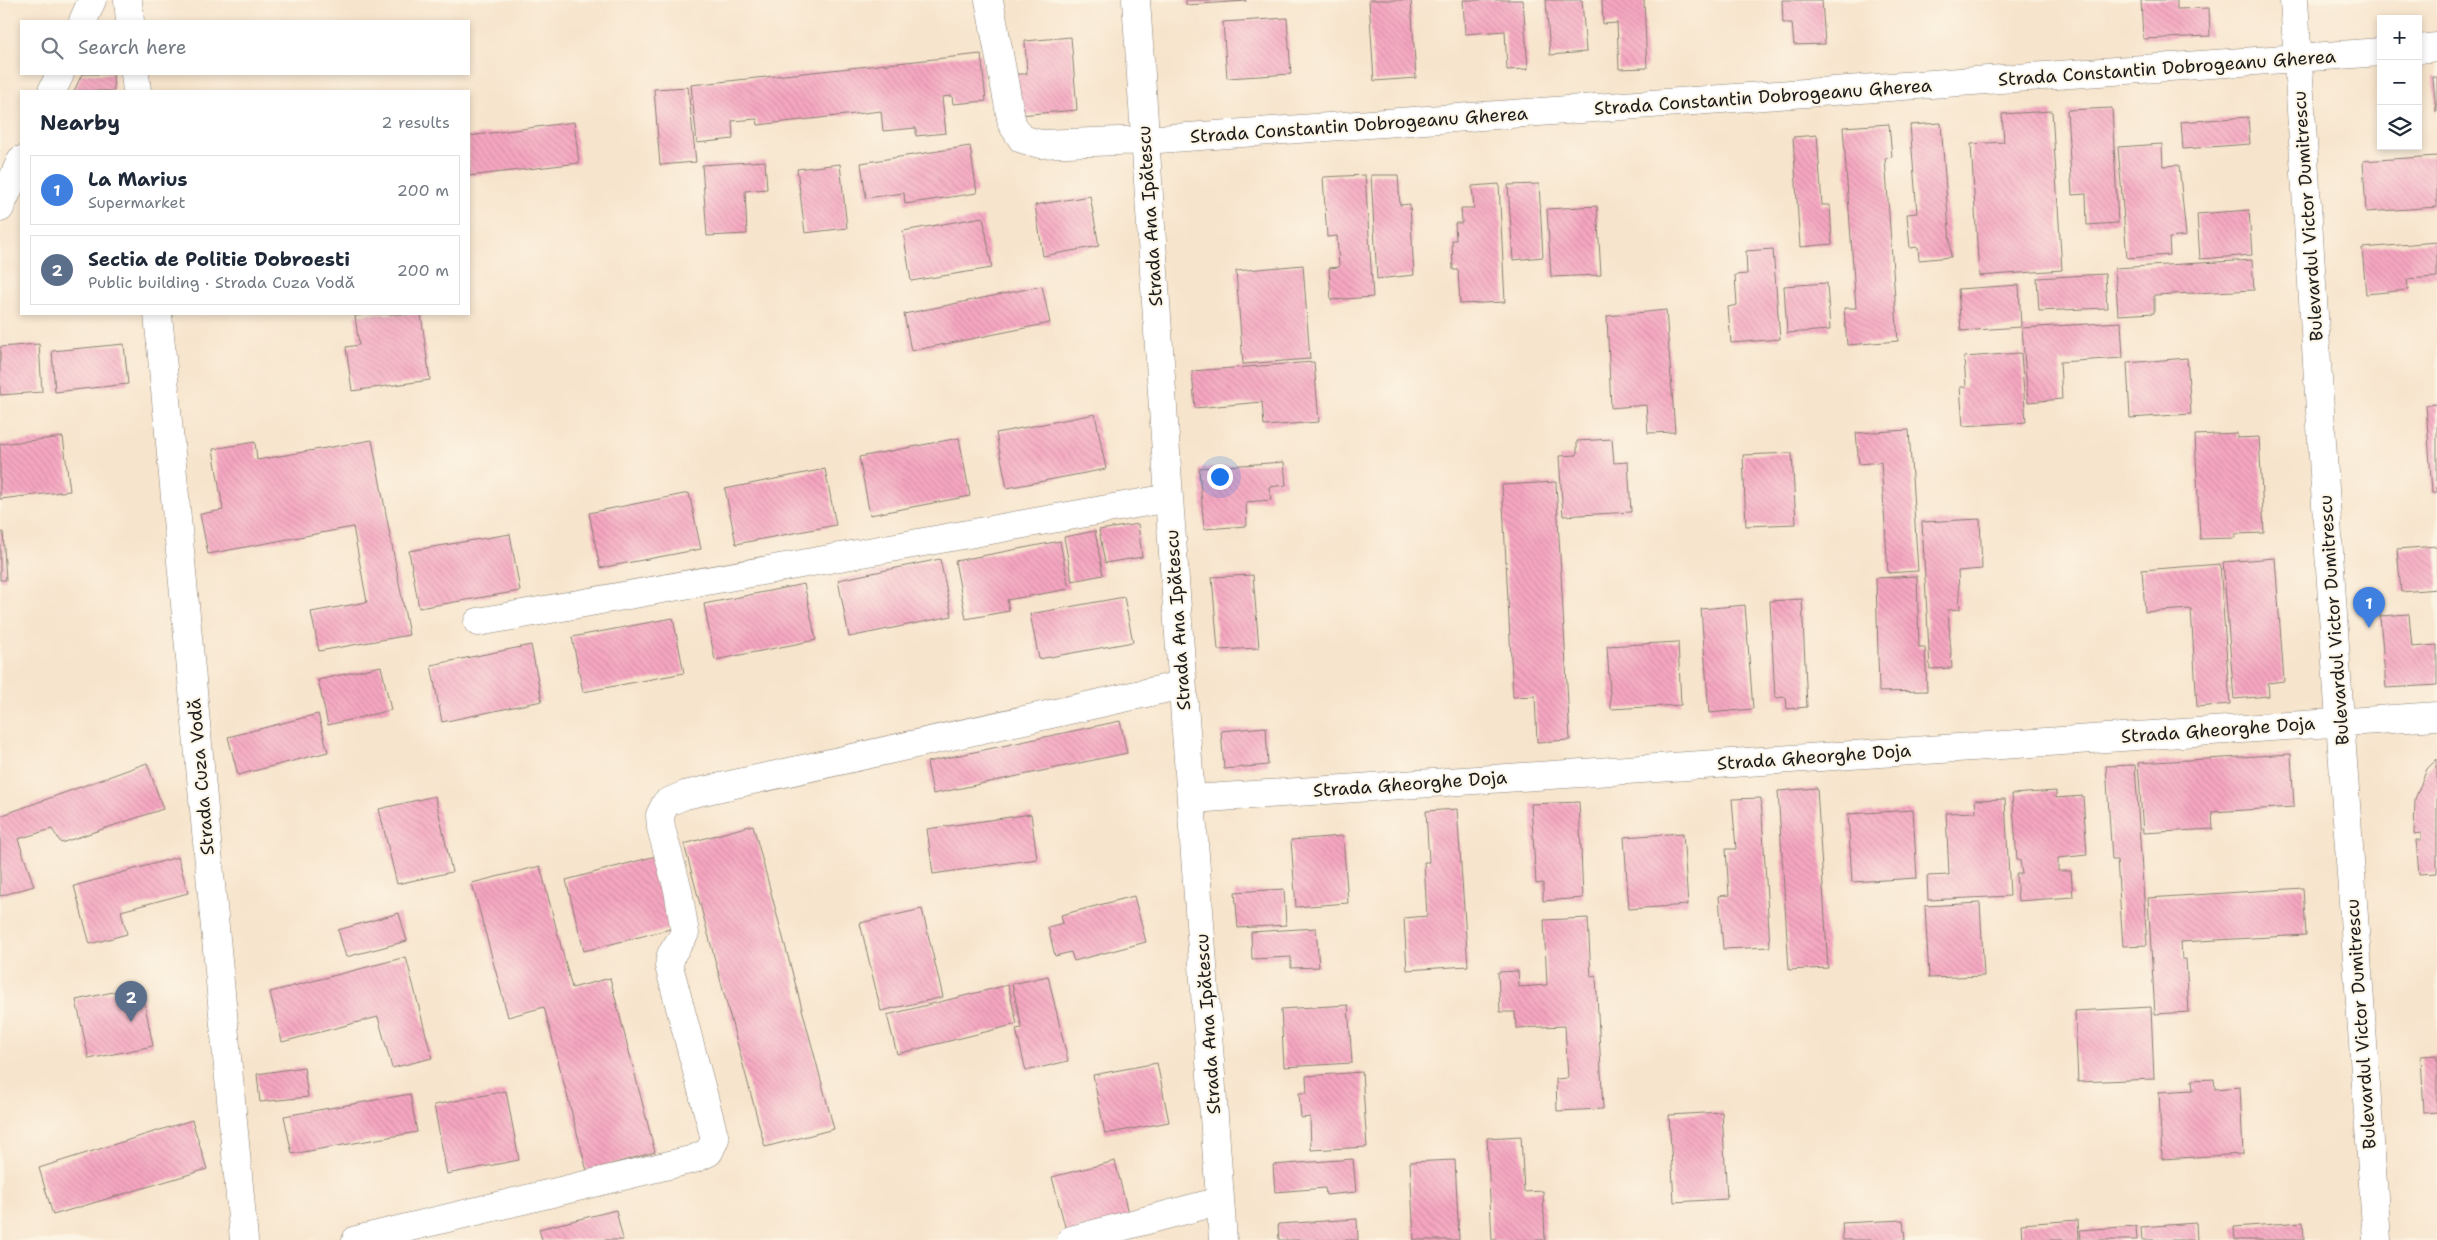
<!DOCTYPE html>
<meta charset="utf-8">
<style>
:root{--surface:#fff;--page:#f6f6f7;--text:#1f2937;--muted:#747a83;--line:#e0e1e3;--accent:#c8321e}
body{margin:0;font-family:"Shantell Sans",sans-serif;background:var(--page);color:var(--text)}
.controls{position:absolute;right:15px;top:15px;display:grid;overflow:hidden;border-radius:0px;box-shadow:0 2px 8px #0003}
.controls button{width:45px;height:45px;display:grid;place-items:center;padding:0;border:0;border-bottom:1px solid var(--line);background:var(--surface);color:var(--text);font:25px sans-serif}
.you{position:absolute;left:1219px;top:476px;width:18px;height:18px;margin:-12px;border:4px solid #fff;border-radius:50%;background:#1a73e8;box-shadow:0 0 0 8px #1a73e833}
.badge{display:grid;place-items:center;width:32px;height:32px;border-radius:50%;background:var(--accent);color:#fff;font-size:16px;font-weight:700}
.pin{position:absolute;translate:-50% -41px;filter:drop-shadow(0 1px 2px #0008)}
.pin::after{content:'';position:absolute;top:26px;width:18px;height:15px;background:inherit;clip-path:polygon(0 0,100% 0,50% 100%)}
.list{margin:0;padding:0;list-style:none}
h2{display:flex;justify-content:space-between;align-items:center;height:65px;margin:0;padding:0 20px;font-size:21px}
h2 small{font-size:16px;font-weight:400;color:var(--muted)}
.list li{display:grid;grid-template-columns:32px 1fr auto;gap:15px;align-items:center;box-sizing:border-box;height:70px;margin:0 10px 10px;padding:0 10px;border:1px solid var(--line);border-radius:0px}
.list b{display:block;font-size:19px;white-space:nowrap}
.list p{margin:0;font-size:16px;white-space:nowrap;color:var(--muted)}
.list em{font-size:16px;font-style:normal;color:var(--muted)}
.icon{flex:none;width:28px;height:28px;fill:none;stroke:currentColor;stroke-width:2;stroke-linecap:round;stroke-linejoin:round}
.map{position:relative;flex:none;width:2437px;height:1240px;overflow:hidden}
.search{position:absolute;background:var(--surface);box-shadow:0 2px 8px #0003;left:20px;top:20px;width:450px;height:55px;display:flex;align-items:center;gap:12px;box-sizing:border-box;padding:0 18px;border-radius:0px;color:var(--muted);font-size:19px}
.panel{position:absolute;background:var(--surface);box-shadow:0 2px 8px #0003;left:20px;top:90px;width:450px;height:225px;border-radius:0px}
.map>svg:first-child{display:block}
.building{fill:url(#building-back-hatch)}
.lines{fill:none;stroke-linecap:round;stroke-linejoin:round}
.minor-casing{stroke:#8a8074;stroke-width:29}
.minor{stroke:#fff;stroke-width:28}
.labels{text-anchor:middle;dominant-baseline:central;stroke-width:4;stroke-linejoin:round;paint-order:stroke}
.street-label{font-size:18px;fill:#1c1c1c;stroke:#fcf5e5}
</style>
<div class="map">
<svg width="2437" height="1240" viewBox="0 0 2437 1240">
<defs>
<pattern id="building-back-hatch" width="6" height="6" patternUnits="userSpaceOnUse" patternTransform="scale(1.25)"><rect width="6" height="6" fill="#f6a6c1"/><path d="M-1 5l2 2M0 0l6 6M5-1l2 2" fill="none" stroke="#d28ea5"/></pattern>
</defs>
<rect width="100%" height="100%" fill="#fcf5e5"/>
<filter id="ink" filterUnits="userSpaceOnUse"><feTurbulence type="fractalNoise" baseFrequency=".02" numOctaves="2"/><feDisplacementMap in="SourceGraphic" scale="10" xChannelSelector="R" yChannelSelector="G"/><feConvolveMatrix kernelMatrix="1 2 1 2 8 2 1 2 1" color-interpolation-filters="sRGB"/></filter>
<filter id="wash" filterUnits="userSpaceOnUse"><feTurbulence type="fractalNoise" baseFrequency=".0096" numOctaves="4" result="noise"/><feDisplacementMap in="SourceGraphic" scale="20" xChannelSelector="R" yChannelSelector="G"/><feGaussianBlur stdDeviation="1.12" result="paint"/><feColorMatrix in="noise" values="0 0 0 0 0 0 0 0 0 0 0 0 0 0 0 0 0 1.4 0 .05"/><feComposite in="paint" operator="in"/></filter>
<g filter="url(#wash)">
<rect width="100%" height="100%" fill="#f7e4cc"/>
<g id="blocks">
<path class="building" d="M1186 0H1246V1L1186 5Z
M1369 0H1411L1416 78 1374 81Z
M1463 0H1523L1528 69 1507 70 1505 31 1465 34Z
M1546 0H1582L1586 52 1550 55Z
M1602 0H1644L1647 68 1619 69 1617 23 1603 24Z
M1782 0H1822L1825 44 1794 45 1792 23H1783Z
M2141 0H2177V9L2209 8 2210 36 2143 39Z
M1287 18 1291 74 1227 78 1223 22Z
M1071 37 1077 110 1019 115 1016 74H1027L1025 41Z
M981 54 986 101 953 104 952 96 942 97 946 133 916 136V128L883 131 881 111 758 125 757 119 732 121 733 139 697 143 691 85Z
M82 74H113L114 91H74Z
M2433 77H2437V112H2436Z
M688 87 696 162 660 165 654 89Z
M2112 108 2118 223 2087 225 2086 194 2072 195 2067 110Z
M2052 111 2062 270 1979 276 1971 144 2004 142 2002 114Z
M2248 117 2250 144 2183 149 2181 122Z
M574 122 579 163 469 176V136Z
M1941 123 1951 257 1919 260 1918 247 1910 248 1907 214 1917 213 1910 125Z
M1889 124 1892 157 1885 158 1898 341 1847 345 1844 308H1856L1843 127Z
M1817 135 1822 205H1830L1832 244 1800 247 1793 137Z
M2162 144 2163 166 2179 165 2186 236 2169 238 2170 255 2127 258 2118 147Z
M970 146 977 193 905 204 904 193 866 198 861 163Z
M2437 156V207L2366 212 2363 161Z
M765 161 767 189 745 191 747 234 707 236 702 165Z
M840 164 847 228 805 233 797 169Z
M1365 175 1373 297 1331 300 1329 268 1339 267 1337 236 1327 237 1323 177Z
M1371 175H1398L1400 205 1410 204 1414 275 1377 279Z
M1499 184 1505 302 1460 304 1458 270H1453L1452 240H1456L1455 223H1462L1461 208H1474L1472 186Z
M1539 184 1543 257 1513 260 1508 185Z
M1090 196 1099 246 1043 256 1035 205Z
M1597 206 1601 275 1551 277 1547 209Z
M2249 210 2252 255 2200 259 2197 214Z
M983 217 992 268 911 281 903 231Z
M2437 242V277L2407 279 2408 290 2366 294 2362 248Z
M1773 249 1780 339 1731 343 1728 307 1737 305 1735 275 1747 274 1746 251Z
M2252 260 2254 290 2154 295V313L2118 315 2115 268Z
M1303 265 1310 359 1243 364 1236 271Z
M2105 274 2107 308 2039 311 2037 278Z
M1827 283 1830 330 1787 333 1784 286Z
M2019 285 2021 327 1961 331 1958 289Z
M1042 286 1050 323 911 351 904 314Z
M1666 310 1675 432 1648 433 1646 405 1611 408 1607 316Z
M370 314H421L430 380 352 391 346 347 359 345 355 316Z
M2121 322 2123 358 2060 362 2062 399 2028 402 2022 328Z
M39 344 42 392 0 395V347Z
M124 344 128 384 55 392 52 351Z
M2021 353 2026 422 1963 426 1960 387H1966L1964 357Z
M2187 358 2191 414 2130 418 2127 363Z
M1314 362 1319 422 1264 426 1262 402 1195 408 1192 371Z
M2437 404V493H2432L2426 405Z
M1095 414 1106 469 1007 488 996 433Z
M1909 430 1918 571 1888 573 1881 462 1859 464 1856 433Z
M2237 433V438L2259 437 2264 533 2235 534V538L2200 539 2195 435Z
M63 437 70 491 0 499V444Z
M959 438 970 496 870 515 859 457Z
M1612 439 1614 463 1628 462 1631 512 1563 516 1559 456 1577 455V441Z
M372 440 409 635 319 651 311 612 367 602 353 527 208 554 200 514 223 510 213 449 255 442 257 460Z
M1792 453 1796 524 1746 526 1743 455Z
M1284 462 1286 485 1269 487 1271 500 1246 502 1247 526 1204 529 1199 468Z
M825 469 836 525 736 544 725 489Z
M1556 482 1570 740 1537 742 1535 696 1513 697 1502 485Z
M689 493 701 549 600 568 589 513Z
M1980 519 1982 569 1958 571 1960 609 1948 610 1952 668 1930 669 1922 522Z
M1138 524 1142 557 1105 563 1099 530Z
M1095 531 1103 575 1072 581 1064 537Z
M3 532 6 580H0V533Z
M510 534 520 591 419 608 409 551Z
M1060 541 1069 589 1007 600 1009 611 966 619 955 561Z
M2437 546V589L2401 592 2397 549Z
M2275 558 2284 681 2268 683 2269 696 2234 699 2223 562Z
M940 559 952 616 849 637 838 580Z
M2220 564 2230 704 2197 707 2191 609 2145 612 2142 570Z
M1253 575 1259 648 1218 650 1212 577Z
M1917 576 1919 647H1925L1927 691 1879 692 1876 578Z
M804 584 816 640 715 660 704 604Z
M1124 597 1133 642 1039 659 1030 614Z
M1802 599 1807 707 1787 709 1786 697 1775 698 1770 601Z
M1745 605 1753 709 1709 713 1701 609Z
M2409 614 2412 647 2437 645V685L2386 688 2380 616Z
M673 618 684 673 583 692 572 637Z
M1678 642 1681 705 1611 709 1607 646Z
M531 645 542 701 442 722 431 665Z
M381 666 391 710 328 725 318 680Z
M318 714 328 752 238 775 228 737Z
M1120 721 1127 753 933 794 927 762Z
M1266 727 1268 765 1224 769 1221 731Z
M2291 754 2294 807 2212 812 2213 829 2143 833 2138 763Z
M2437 759V873L2419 874 2416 840H2421V833L2414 834 2415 799 2427 769Z
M147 763 163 809 61 843 52 829 18 839 34 886 0 896V816Z
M2135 765 2147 945 2123 946 2117 860H2112L2106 766Z
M1817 788 1828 968 1789 970 1778 791Z
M2056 791V798L2083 796 2087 855 2058 858V871H2071L2073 897 2018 901 2016 874H2022L2020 860H2017L2012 794Z
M435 796 452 872 397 884 379 809Z
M1761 798 1770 947 1723 949 1719 896 1729 895 1726 849H1736L1732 799Z
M2005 799 2010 896 1928 900 1927 876 1949 875 1946 813 1976 812 1975 800Z
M1579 802 1583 898 1543 901V883L1536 884 1531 804Z
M1457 809 1468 966 1407 970 1404 918 1427 916 1424 862H1429L1426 811Z
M1913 810 1917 878 1852 882 1848 814Z
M1031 814 1037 859 933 874 927 829Z
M753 825 834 1129 765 1147 684 844Z
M1683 833 1688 905 1629 909 1624 837Z
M1343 836 1348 903 1296 907 1291 840Z
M656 856 674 928 584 951 566 880Z
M178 857 188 893 121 911 127 934 90 944 74 886Z
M540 866 572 988 610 978 655 1152 587 1171 544 1007 508 1017 472 883Z
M2303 888 2306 935 2181 942 2182 959H2186L2189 1012 2155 1014 2148 898Z
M1284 889 1286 925 1238 928 1235 892Z
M1134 896 1146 942 1074 961 1071 952 1055 956 1048 927 1063 923 1061 915Z
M1980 903 1984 976 1929 978 1925 906Z
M922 909 943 997 881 1011 860 923Z
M399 913 407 941 346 957 338 930Z
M1588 918 1591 977 1596 976 1603 1109 1557 1111 1556 1079 1568 1078 1565 1026 1516 1028 1515 1012H1500L1498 972 1518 971 1519 987 1547 985 1544 920Z
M1316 928 1319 967 1291 968V957L1252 959 1251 932Z
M406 957 432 1058 392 1068 378 1017 282 1042 270 992Z
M1048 976 1068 1061 1026 1071 1016 1029 1022 1028 1012 984Z
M1008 985 1017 1024 897 1054 887 1015Z
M141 986 153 1046 89 1059 76 1000Z
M1348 1005 1352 1063 1284 1067 1281 1009Z
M2151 1007 2154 1079 2078 1082 2075 1011Z
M2437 1055V1112L2424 1113 2421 1056Z
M1157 1063 1169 1122 1105 1134 1093 1075Z
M304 1067 308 1097 260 1102 257 1074Z
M1362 1072 1367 1147 1311 1150 1310 1117 1301 1118 1299 1093H1307L1306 1076Z
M2214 1079 2215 1089 2240 1087 2243 1154 2162 1159 2159 1092 2193 1090 2192 1080Z
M506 1091 519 1160 447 1174 434 1105Z
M410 1094 417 1132 292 1154 284 1116Z
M1722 1112 1727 1199 1674 1202 1669 1115Z
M192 1120 207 1169 53 1215 39 1168Z
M1521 1136 1524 1192 1543 1191 1545 1240H1492L1487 1138Z
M1353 1159 1356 1192 1326 1195 1325 1188 1275 1192 1273 1165Z
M1455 1160 1459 1240H1414L1410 1162Z
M1115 1161 1129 1217 1067 1234 1052 1177Z
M616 1210 623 1240H542L539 1229Z
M1357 1219 1358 1240H1279L1278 1224Z
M1903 1220 1905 1240H1843L1842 1223Z
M2078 1220 2079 1240H2022L2021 1224Z
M2303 1222 2304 1240H2235L2234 1227Z
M2196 1223 2197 1240H2142L2141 1227Z
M2136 1226 2137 1240H2081L2080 1230Z"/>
</g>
</g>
<g filter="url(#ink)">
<use href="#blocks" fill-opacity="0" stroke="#8a8074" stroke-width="1"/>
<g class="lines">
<g class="minor-casing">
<path id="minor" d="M128 0 130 21
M989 0 1012 124 1022 139 1040 144 1145 140 2381 52
M1136 0 1169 498 1223 1240
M2294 0 2337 678 2377 1240
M83 21 92 0
M2418 49 2437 47
M135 74 137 91
M52 91 60 74
M0 208 21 160
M158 314 244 1240
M478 622 1169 498
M1192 799 2437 716
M356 1240 694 1159 709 1152 715 1139 669 966 671 955 685 933 678 890 661 828 660 815 666 803 685 795 1182 685
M1071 1240 1220 1201"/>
</g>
<use href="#minor" class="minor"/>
</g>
</g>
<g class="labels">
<g class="street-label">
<text transform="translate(2167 68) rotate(-4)">Strada Constantin Dobrogeanu Gherea</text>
<text transform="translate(1763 97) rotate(-4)">Strada Constantin Dobrogeanu Gherea</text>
<text transform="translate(1359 125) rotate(-4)">Strada Constantin Dobrogeanu Gherea</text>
<text transform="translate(1150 216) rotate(-94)">Strada Ana Ipătescu</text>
<text transform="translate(2308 216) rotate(-94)">Bulevardul Victor Dumitrescu</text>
<text transform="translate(1178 620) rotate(-94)">Strada Ana Ipătescu</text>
<text transform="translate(2334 620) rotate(-94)">Bulevardul Victor Dumitrescu</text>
<text transform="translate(2218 730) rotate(-4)">Strada Gheorghe Doja</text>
<text transform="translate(1814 757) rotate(-4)">Strada Gheorghe Doja</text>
<text transform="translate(201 777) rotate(-95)">Strada Cuza Vodă</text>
<text transform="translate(1410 784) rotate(-4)">Strada Gheorghe Doja</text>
<text transform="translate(1208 1024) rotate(-94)">Strada Ana Ipătescu</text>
<text transform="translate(2361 1024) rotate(-94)">Bulevardul Victor Dumitrescu</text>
</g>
</g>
</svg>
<div class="controls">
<button>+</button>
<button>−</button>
<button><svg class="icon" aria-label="layers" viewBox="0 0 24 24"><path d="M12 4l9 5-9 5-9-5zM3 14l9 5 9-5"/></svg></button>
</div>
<div class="you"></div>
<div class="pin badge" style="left:2369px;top:628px;background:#3f7fe0">1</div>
<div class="pin badge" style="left:131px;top:1022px;background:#5c6f8a">2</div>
<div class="search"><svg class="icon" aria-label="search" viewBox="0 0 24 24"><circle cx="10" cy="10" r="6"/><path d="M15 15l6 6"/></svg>Search here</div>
<section class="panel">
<h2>Nearby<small>2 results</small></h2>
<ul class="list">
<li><span class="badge" style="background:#3f7fe0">1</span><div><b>La Marius</b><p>Supermarket</p></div><em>200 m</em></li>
<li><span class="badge" style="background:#5c6f8a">2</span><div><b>Sectia de Politie Dobroesti</b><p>Public building · Strada Cuza Vodă</p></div><em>200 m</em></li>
</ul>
</section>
</div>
